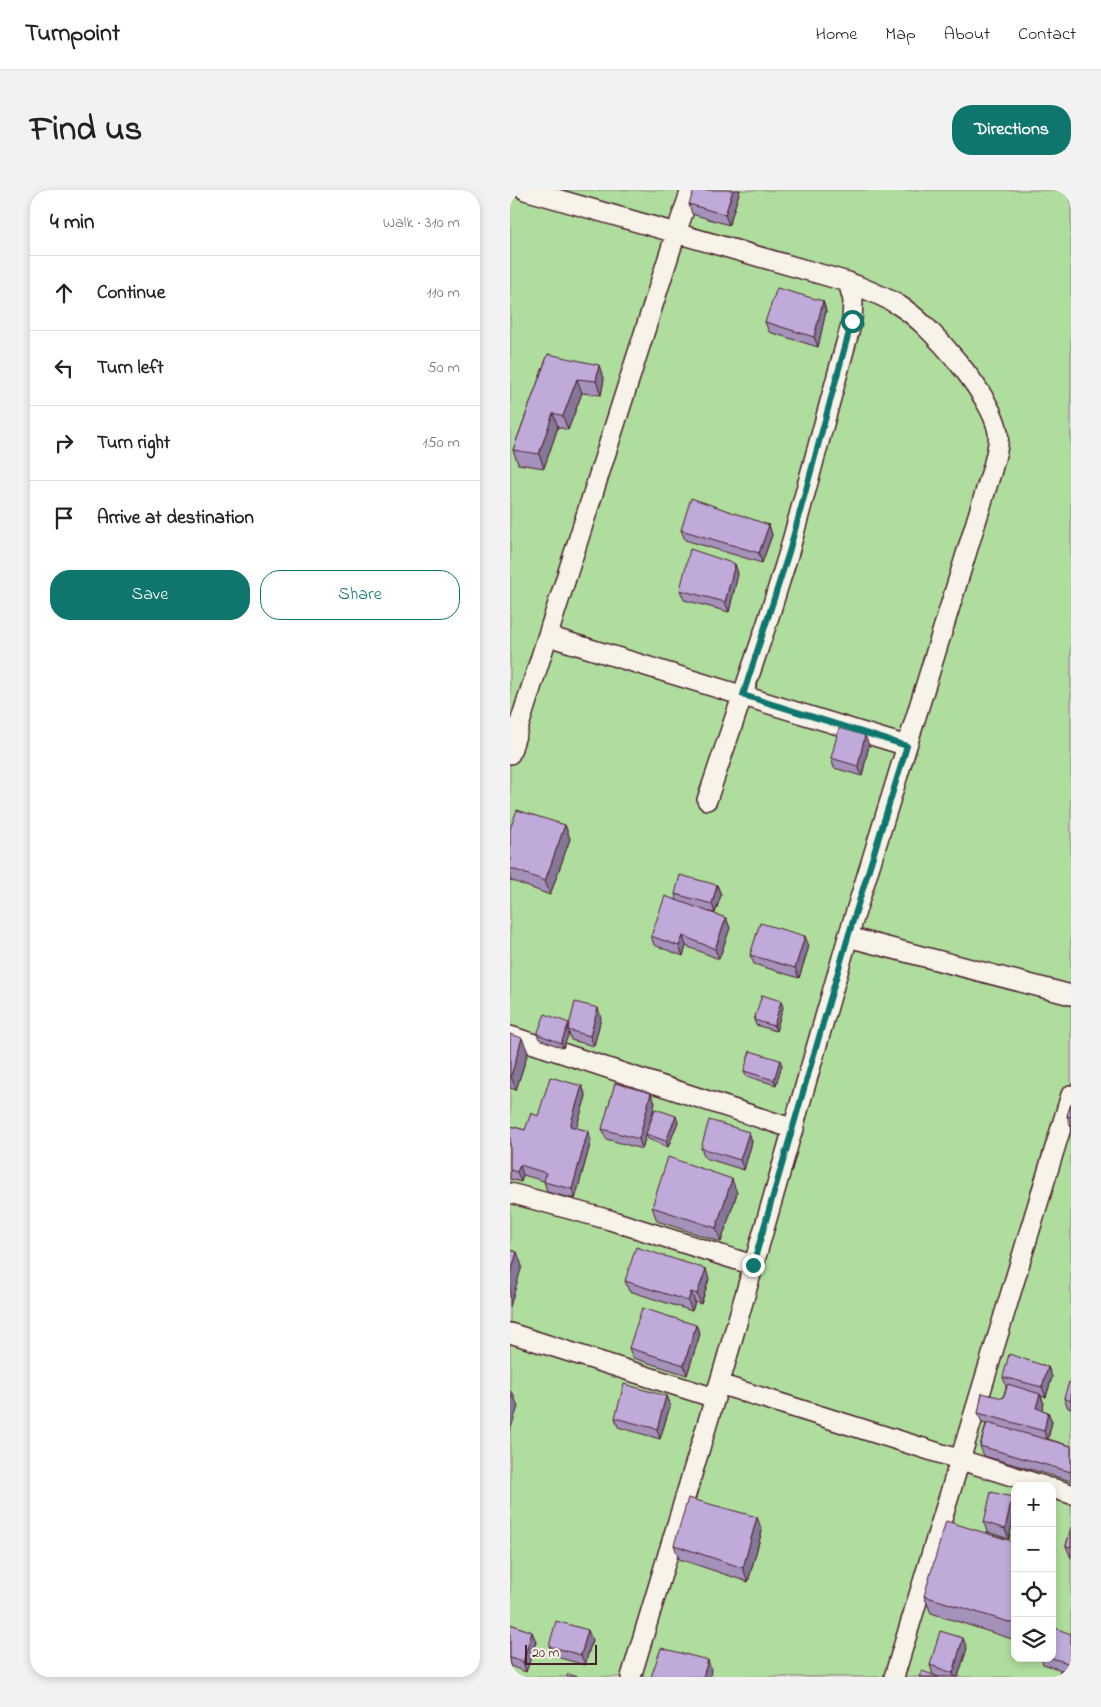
<!DOCTYPE html>
<meta charset="utf-8">
<style>
:root{--surface:#fff;--page:#f2f2f2;--text:#222;--muted:#767676;--line:#e0e0e0;--accent:#0f766e}
body{margin:0;font-family:"Indie Flower",sans-serif;background:var(--page);color:var(--text)}
.controls{position:absolute;right:15px;bottom:15px;display:grid;overflow:hidden;border-radius:10px;box-shadow:0 2px 8px #0003}
.controls button{width:45px;height:45px;display:grid;place-items:center;padding:0;border:0;border-bottom:1px solid var(--line);background:var(--surface);color:var(--text);font:25px sans-serif}
.scale{position:absolute;left:15px;bottom:12px;width:72px;box-sizing:border-box;padding-left:5px;border:2px solid #4a1f2b;border-top:0;font-size:14px;line-height:18px;white-space:nowrap;color:#4a1f2b;-webkit-text-stroke:4px #f7f3e8;paint-order:stroke}
.stop{position:absolute;width:15px;height:15px;margin:-11px;border:4px solid #0f766e;border-radius:50%;background:#fff}
.stop.end{background:#0f766e;border-color:#fff;box-shadow:0 1px 5px #0008}
.list{margin:0;padding:0;list-style:none}
h2{display:flex;justify-content:space-between;align-items:center;height:65px;margin:0;padding:0 20px;font-size:21px}
h2 small{font-size:16px;font-weight:400;color:var(--muted)}
.list li{display:grid;grid-template-columns:32px 1fr auto;gap:15px;align-items:center;box-sizing:border-box;height:75px;padding:0 20px;border-top:1px solid var(--line)}
.list b{display:block;font-size:19px;white-space:nowrap}
.list em{font-size:16px;font-style:normal;color:var(--muted)}
.actions{display:flex;gap:10px;padding:15px 20px}
.actions a{flex:1;padding:11px 0;border:1px solid var(--accent);border-radius:20px;text-align:center;font-size:18px;color:var(--accent)}
.actions .main{background:var(--accent);color:#fff}
.icon{flex:none;width:28px;height:28px;fill:none;stroke:currentColor;stroke-width:2;stroke-linecap:round;stroke-linejoin:round}
.map{position:relative;flex:none;width:561px;height:1487px;overflow:hidden;border-radius:20px}
header{display:flex;align-items:center;gap:30px;box-sizing:border-box;height:70px;padding:0 25px;background:var(--surface);border-bottom:1px solid var(--line)}
header strong{font-size:24px}
nav{display:flex;gap:28px;margin-inline-start:auto;font-size:18px}
.intro{display:flex;align-items:center;justify-content:space-between;box-sizing:border-box;height:120px;padding:0 30px}
h1{margin:0;font-size:35px}
.button{padding:12px 22px;border-radius:20px;background:var(--accent);color:#fff;font-size:18px;font-weight:700}
main{display:flex;gap:30px;padding:0 30px}
aside{flex:1;background:var(--surface);border-radius:20px;box-shadow:0 2px 8px #0003}
.map>svg:first-child{display:block}
.green{fill:#aedd9d;stroke:#7c7e64;fill-rule:evenodd}
.lines{fill:none;stroke-linecap:round;stroke-linejoin:round}
.minor-casing{stroke:#4a1f2b;stroke-width:22}
.minor{stroke:#f7f3e8;stroke-width:19}
.wall{fill:#a492bb;stroke:#4a1f2b}
.shaded-wall{fill:#867799;stroke:#4a1f2b}
.building{fill:#bfaada;stroke:#4a1f2b}
.route{stroke:#0f766e;stroke-width:6}
</style>
<header>
<strong>Turnpoint</strong>
<nav><a>Home</a><a>Map</a><a>About</a><a>Contact</a></nav>
</header>
<div class="intro"><h1>Find us</h1><a class="button">Directions</a></div>
<main>
<aside>
<h2>4 min<small>Walk · 310 m</small></h2>
<ul class="list">
<li><svg class="icon" aria-label="ahead" viewBox="0 0 24 24"><path d="M12 20V5M6 11l6-6 6 6"/></svg><div><b>Continue</b></div><em>110 m</em></li>
<li><svg class="icon" aria-label="left" viewBox="0 0 24 24"><path d="M17 20v-9H6M10 6l-5 5 5 5"/></svg><div><b>Turn left</b></div><em>50 m</em></li>
<li><svg class="icon" aria-label="right" viewBox="0 0 24 24"><path d="M7 20v-9h11M14 6l5 5-5 5"/></svg><div><b>Turn right</b></div><em>150 m</em></li>
<li><svg class="icon" aria-label="arrive" viewBox="0 0 24 24"><path d="M6 21V4h12l-3 4 3 4H6"/></svg><div><b>Arrive at destination</b></div></li>
</ul>
<div class="actions"><a class="main">Save</a><a>Share</a></div>
</aside>
<div class="map">
<svg width="561" height="1487" viewBox="0 0 561 1487">
<rect width="100%" height="100%" fill="#e6dde4"/>
<filter id="ink" filterUnits="userSpaceOnUse"><feTurbulence type="fractalNoise" baseFrequency=".02" numOctaves="2"/><feDisplacementMap in="SourceGraphic" scale="10" xChannelSelector="R" yChannelSelector="G"/><feConvolveMatrix kernelMatrix="1 2 1 2 8 2 1 2 1" color-interpolation-filters="sRGB"/></filter>
<g filter="url(#ink)">
<path class="green" d="M0 0H561V1487H0ZM505 1296H542V1468H505Z"/>
<g class="lines">
<g class="minor-casing">
<path id="minor" d="M15 0 338 92 343 110 342 131 279 362 257 433 197 610
M38 446 397 556
M0 564 166 43 181 0
M338 747 561 805
M0 846 284 939
M0 1003 100 1030 243 1075
M0 1143 205 1208
M209 1194 534 1296
M542 1298 561 1304
M121 1487 214 1178 338 747 482 280C485 268 490 254 488 242 482 206 421 135 390 116 374 106 355 99 338 92
M384 1487 561 905"/>
</g>
<use href="#minor" class="minor"/>
</g>
<path class="wall" d="M230 0 219 35 182 24 179 14Z
M313 111 316 121 308 157 259 142 255 132Z
M38 164 94 189 91 205 72 203 58 240 48 237 34 278 8 274 3 260Z
M259 335 262 345 252 373 175 350 171 340Z
M225 374 228 384 219 422 174 410 170 400Z
M359 555 352 586 324 578 321 568Z
M55 635 60 649 40 705 0 690V639Z
M207 695 211 705 205 723 195 721 216 728 220 738 209 769 176 756 173 766 144 755 141 746 167 711 165 704Z
M299 756 289 788 244 774 240 765Z
M273 817 266 841 246 835 244 830Z
M91 828 84 856 61 850 59 843 53 858 29 849 27 844 59 833Z
M0 844 18 862 6 900 0 898Z
M272 875 266 895 236 886 234 881Z
M72 896 76 906 66 938 78 941 81 951 65 1009 37 1002 34 991 13 985 11 992 0 989V936L15 940 28 926Z
M145 913 139 935 168 932 158 957 138 949 136 945 132 959 96 949 92 939Z
M561 914V937L557 926Z
M239 942 242 952 234 980 195 968 191 958Z
M227 1003 211 1052 147 1031 142 1017Z
M199 1089 191 1114 185 1112 182 1121 119 1101 115 1091Z
M186 1135 190 1144 177 1185 123 1168 119 1158Z
M538 1177 542 1187 536 1207 531 1206 534 1214 532 1220 538 1222 542 1232 538 1249 561 1256V1291L474 1266 470 1256 476 1234 472 1233 468 1223 493 1208 496 1197 493 1187Z
M561 1193V1219L558 1218 554 1208Z
M156 1206 160 1216 150 1249 108 1237 105 1228Z
M502 1307 505 1314V1321L499 1349 477 1342 474 1332Z
M561 1337V1368L556 1356Z
M252 1341 238 1392 169 1369 164 1355Z
M505 1352V1450L421 1423 414 1406Z
M0 1434 22 1442 26 1452 16 1482 0 1476Z
M561 1444V1483L533 1474 531 1468H542Z
M82 1450 75 1475 43 1466 39 1456Z
M457 1458 448 1487H409L423 1485 420 1475Z"/>
<path class="shaded-wall" d="M223 0H230L219 35 215 25Z
M313 111 316 121 308 157 304 147Z
M89 175 94 189 91 205 86 191Z
M67 189 72 203 58 240 53 226Z
M43 223 48 237 34 278 29 264Z
M259 335 262 345 252 373 249 363Z
M225 374 228 384 219 422 215 412Z
M355 545 359 555 352 586 348 576Z
M55 635 60 649 40 705 35 691Z
M207 695 211 705 205 723 202 714Z
M216 728 220 738 209 769 205 759Z
M173 746 176 756 173 766 169 756Z
M295 746 299 756 289 788 285 778Z
M271 811 273 817 266 841 264 836Z
M88 818 91 828 84 856 80 846Z
M59 833 61 838 58 840 59 843 53 858 51 853Z
M12 848 18 862 6 900 1 886Z
M270 870 272 875 266 895 264 890Z
M72 896 76 906 64 946 60 936Z
M141 903 145 913 137 944H136V945L132 959 129 949Z
M166 926 168 932 158 957 156 951Z
M78 941 81 951 65 1009 62 999Z
M239 942 242 952 234 980 230 970Z
M10 975 13 985 11 992 7 982Z
M222 989 227 1003 211 1052 206 1038Z
M7 1062 12 1076 0 1117V1086Z
M196 1079 199 1089 191 1114 187 1104Z
M181 1102 185 1112 182 1121 178 1111Z
M186 1135 190 1144 177 1185 174 1175Z
M538 1177 542 1187 536 1207 532 1197Z
M3 1203 8 1217 0 1240V1212Z
M530 1204 534 1214 530 1228 526 1218Z
M156 1206 160 1216 150 1249 147 1239Z
M538 1222 542 1232 537 1251 534 1241Z
M502 1307 505 1314V1321L499 1349 495 1339Z
M247 1327 252 1341 238 1392 233 1378Z
M78 1440 82 1450 75 1475 71 1465Z
M22 1442 26 1452 16 1482 13 1472Z
M453 1448 457 1458 448 1487H444L443 1483Z
M198 1470 201 1480 200 1487H193Z"/>
<path class="building" d="M184 0H223L215 25 179 14Z
M267 98 313 111 304 147 255 132Z
M38 164 89 175 86 191 67 189 53 226 43 223 29 264 3 260Z
M181 308 259 335 249 363 171 340Z
M180 359 225 374 215 412 170 400Z
M329 538 355 545 348 576 321 568Z
M7 620 55 635 35 691 0 678V639Z
M170 685 207 695 202 714 165 704Z
M155 706 216 728 205 759 173 746 169 756 141 746Z
M250 733 295 746 285 778 240 765Z
M252 805 271 811 264 836 244 830Z
M65 812 88 818 80 846 58 840Z
M35 824 59 833 51 853 27 844Z
M0 844 12 848 1 886H0Z
M240 861 270 870 264 890 234 881Z
M40 887 72 896 60 936 78 941 62 999 34 992 36 983 10 975 7 982 0 980V936L15 940 21 923 28 926Z
M105 893 141 903 129 949 92 939Z
M561 914V927L557 926Z
M145 919 166 926 156 951 136 944Z
M199 930 239 942 230 970 191 958Z
M158 967 222 989 206 1038 142 1017Z
M126 1057 196 1079 187 1104 181 1102 178 1111 115 1091Z
M0 1060 7 1062 0 1086Z
M132 1118 186 1135 174 1175 119 1158Z
M499 1164 538 1177 532 1197 493 1187Z
M559 1192 561 1193V1211L554 1208Z
M114 1194 156 1206 147 1239 105 1228Z
M498 1194 530 1204 526 1218 538 1222 534 1241 468 1223 472 1203 493 1208Z
M0 1201 3 1203 0 1212Z
M477 1233 561 1256V1282L470 1256Z
M481 1302 502 1307 495 1339 474 1332Z
M178 1308 247 1327 233 1378 164 1355Z
M436 1331 505 1352V1434L414 1406Z
M561 1337V1357L556 1356Z
M46 1431 78 1440 71 1465 39 1456Z
M0 1434 22 1442 13 1472 0 1468Z
M542 1437 561 1444V1474L542 1468Z
M430 1441 453 1448 443 1483 420 1475Z
M151 1458 198 1470 193 1487H141Z
M550 1480 561 1484V1487H548Z
M412 1481 429 1487H409Z
M58 1484 68 1487H57Z"/>
</g>
<g class="lines" filter="url(#ink)">
<path class="route" d="M243 1075 338 747 397 556 233 505 279 362 342 131"/>
</g>
</svg>
<div class="controls">
<button>+</button>
<button>−</button>
<button><svg class="icon" aria-label="locate" viewBox="0 0 24 24"><circle cx="12" cy="12" r="6"/><path d="M12 2v4M12 18v4M2 12h4M18 12h4"/></svg></button>
<button><svg class="icon" aria-label="layers" viewBox="0 0 24 24"><path d="M12 4l9 5-9 5-9-5zM3 14l9 5 9-5"/></svg></button>
</div>
<div class="scale">20 m</div>
<div class="stop" style="left:342px;top:131px"></div>
<div class="stop end" style="left:243px;top:1075px"></div>
</div>
</main>
